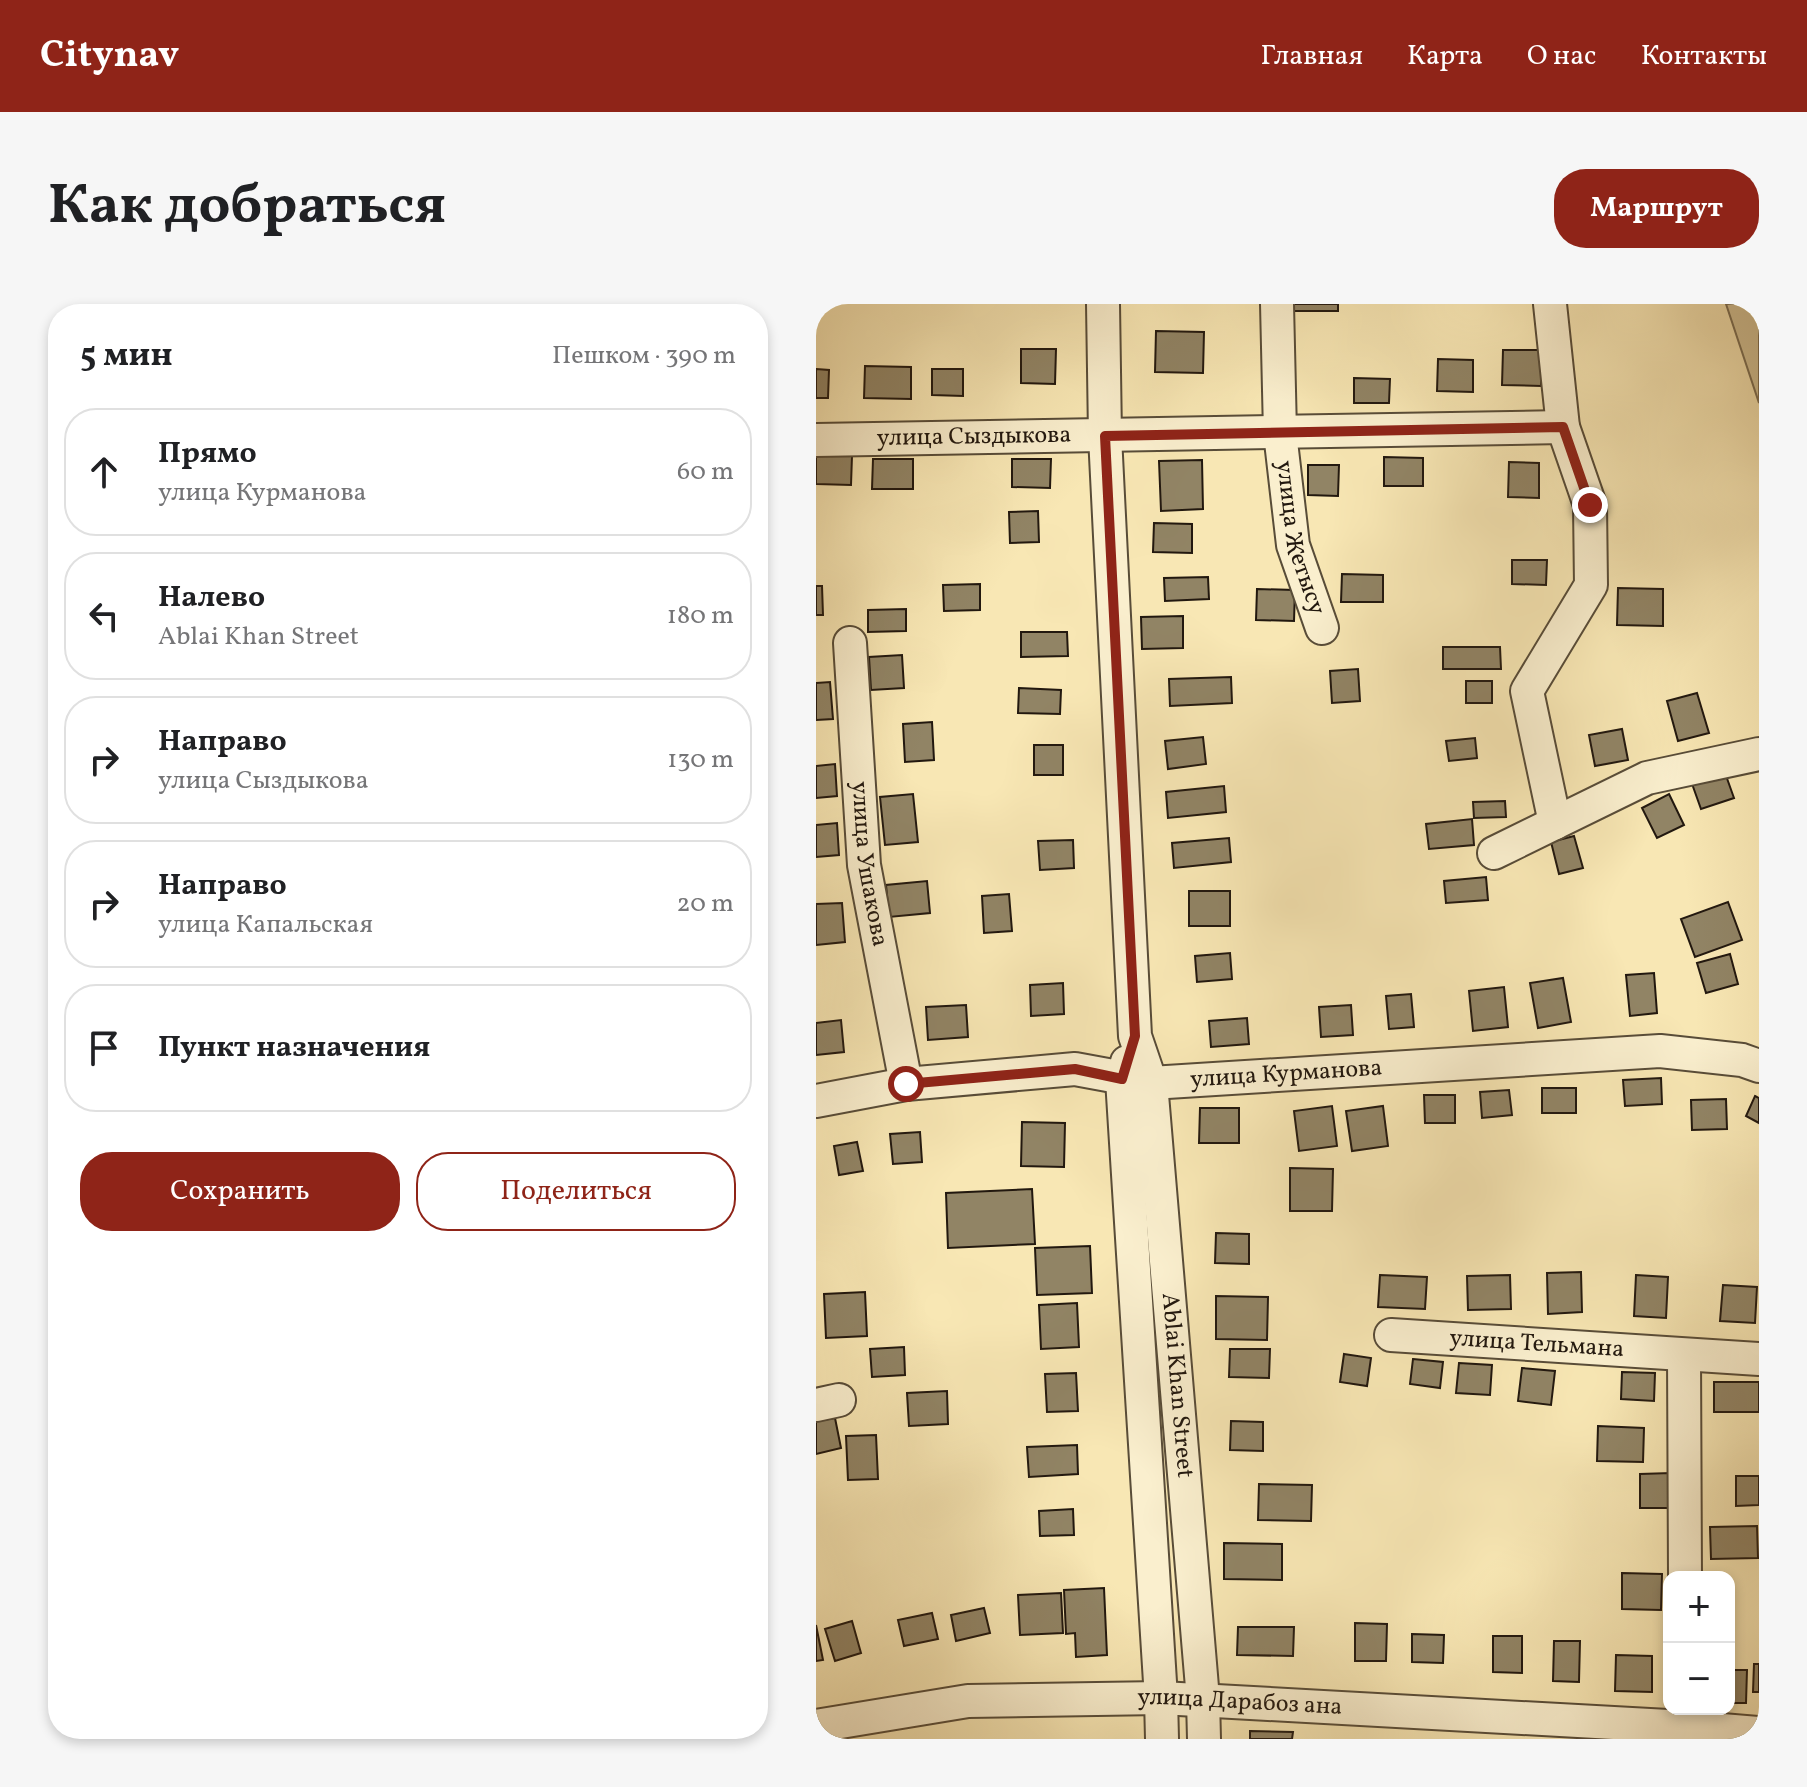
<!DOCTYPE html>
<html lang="ru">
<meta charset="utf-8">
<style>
:root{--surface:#fff;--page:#f6f6f6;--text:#202124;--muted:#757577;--line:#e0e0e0;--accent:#8f2418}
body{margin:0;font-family:Vollkorn,serif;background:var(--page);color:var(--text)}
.controls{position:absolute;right:24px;bottom:24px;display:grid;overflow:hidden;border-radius:16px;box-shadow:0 4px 12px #0003}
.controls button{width:72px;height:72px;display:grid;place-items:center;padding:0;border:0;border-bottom:2px solid var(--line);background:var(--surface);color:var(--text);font:40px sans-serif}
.stop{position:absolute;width:24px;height:24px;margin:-18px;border:6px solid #8f2418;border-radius:50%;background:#fff}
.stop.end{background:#8f2418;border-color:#fff;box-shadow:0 2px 8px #0008}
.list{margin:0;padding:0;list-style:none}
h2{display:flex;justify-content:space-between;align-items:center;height:104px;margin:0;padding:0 32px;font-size:34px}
h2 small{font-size:26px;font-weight:400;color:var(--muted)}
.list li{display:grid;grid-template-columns:52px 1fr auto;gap:24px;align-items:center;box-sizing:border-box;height:128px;margin:0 16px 16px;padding:0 16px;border:2px solid var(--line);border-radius:32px}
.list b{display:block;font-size:30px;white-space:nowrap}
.list p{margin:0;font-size:26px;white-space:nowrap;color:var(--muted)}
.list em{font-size:26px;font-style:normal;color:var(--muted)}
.actions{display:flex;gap:16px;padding:24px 32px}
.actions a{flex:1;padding:18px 0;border:2px solid var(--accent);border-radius:32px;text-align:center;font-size:28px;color:var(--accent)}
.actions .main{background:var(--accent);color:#fff}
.icon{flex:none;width:44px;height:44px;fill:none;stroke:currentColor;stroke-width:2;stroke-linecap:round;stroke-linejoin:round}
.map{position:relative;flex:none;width:943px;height:1435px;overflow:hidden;border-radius:32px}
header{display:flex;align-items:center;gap:48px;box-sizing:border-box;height:112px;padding:0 40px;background:var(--accent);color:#fff}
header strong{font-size:38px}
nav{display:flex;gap:44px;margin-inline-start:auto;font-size:28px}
.intro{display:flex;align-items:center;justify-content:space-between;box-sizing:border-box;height:192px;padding:0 48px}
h1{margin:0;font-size:56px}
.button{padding:20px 36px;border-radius:32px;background:var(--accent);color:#fff;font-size:28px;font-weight:700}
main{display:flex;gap:48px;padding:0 48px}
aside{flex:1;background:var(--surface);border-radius:32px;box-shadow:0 4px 12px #0003}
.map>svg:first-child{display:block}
.green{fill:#d4c498;stroke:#7b6e54;stroke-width:2}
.building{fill:#918465;stroke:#22180f;stroke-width:2}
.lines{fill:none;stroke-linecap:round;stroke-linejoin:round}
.minor-casing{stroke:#584c38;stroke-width:36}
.minor{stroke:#faefce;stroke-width:32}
.route{stroke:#8f2418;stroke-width:10}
.labels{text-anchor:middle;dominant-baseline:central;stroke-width:6;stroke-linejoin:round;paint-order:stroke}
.street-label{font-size:24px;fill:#22180f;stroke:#faefce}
</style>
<header>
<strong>Citynav</strong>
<nav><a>Главная</a><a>Карта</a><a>О нас</a><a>Контакты</a></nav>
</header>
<div class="intro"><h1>Как добраться</h1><a class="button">Маршрут</a></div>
<main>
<aside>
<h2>5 мин<small>Пешком · 390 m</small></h2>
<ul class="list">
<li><svg class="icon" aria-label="ahead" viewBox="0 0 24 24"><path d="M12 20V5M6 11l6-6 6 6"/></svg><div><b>Прямо</b><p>улица Курманова</p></div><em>60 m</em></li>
<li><svg class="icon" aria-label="left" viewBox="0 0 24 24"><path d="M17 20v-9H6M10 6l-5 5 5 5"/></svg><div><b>Налево</b><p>Ablai Khan Street</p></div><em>180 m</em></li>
<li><svg class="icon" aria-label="right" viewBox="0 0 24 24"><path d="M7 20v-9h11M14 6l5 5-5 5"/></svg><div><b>Направо</b><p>улица Сыздыкова</p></div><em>130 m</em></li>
<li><svg class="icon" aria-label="right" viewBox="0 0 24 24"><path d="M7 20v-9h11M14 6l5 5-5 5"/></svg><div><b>Направо</b><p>улица Капальская</p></div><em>20 m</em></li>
<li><svg class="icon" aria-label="arrive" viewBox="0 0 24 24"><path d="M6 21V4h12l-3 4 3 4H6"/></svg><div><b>Пункт назначения</b></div></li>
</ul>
<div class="actions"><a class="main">Сохранить</a><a>Поделиться</a></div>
</aside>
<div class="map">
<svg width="943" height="1435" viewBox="0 0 943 1435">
<rect width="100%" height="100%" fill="#f8e7b4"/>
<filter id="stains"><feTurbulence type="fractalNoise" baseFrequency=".0025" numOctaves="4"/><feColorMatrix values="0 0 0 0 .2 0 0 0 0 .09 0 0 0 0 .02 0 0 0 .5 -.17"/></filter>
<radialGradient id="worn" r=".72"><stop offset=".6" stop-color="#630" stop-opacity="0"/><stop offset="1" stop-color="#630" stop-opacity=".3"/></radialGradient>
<path class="green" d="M910 0H943V99Z"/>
<path class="building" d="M477 0H522V7H477Z
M340 27 388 28 387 69 339 68Z
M205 45H240L239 80 205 79Z
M687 46H725V82L686 81Z
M622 55 657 56V88L621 87Z
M49 62 95 63V95L48 94Z
M0 65 13 66 12 94H0Z
M116 65H147V92L116 91Z
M538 74 574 75 573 99H538Z
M0 152H36L35 181 0 180Z
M568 153 607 154V182H568Z
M57 155H97V185H56Z
M196 155H235L234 184 196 183Z
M386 156 387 205 345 207 343 157Z
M693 158 723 159V194L692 193Z
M492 161H523L522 192 492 191Z
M222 207 223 238 194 239 193 208Z
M338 219 376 220V249L337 248Z
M696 256H731L730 281 696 280Z
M526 270 567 271V298H525Z
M392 273 393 295 349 297 348 274Z
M164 280V306L128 307 127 281Z
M0 282H6L7 311H0Z
M802 284 847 285V322L801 321Z
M441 285 479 286 478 317 440 316Z
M90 305V327L52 328V306Z
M367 312V344L326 345 325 313Z
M205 328H251L252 352 205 353Z
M627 343H684L685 365H627Z
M86 351 88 384 55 386 53 353Z
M542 365 544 397 516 399 514 367Z
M415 373 416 399 354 402 353 375Z
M650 377H676V399H650Z
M14 378 17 415 0 416V379Z
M203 384 245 386 244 410 202 409Z
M881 389 893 429 862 437 851 397Z
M116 418 118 456 89 458 87 420Z
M806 425 812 456 779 462 773 431Z
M387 433 390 460 352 465 349 437Z
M659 434 661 454 633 457 630 437Z
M218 441H247V471H218Z
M19 460 21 492 0 494V462Z
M908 466 918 494 885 505 875 477Z
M408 482 410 508 352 514 350 488Z
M97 490 102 538 69 541 64 493Z
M853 490 868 521 841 534 826 504Z
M689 497 690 513 658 514 657 498Z
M656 515 658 541 613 545 610 520Z
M21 519 23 551 0 553V521Z
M758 532 767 564 743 570 735 538Z
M413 534 415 558 358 564 356 539Z
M257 536 258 564 224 566 222 537Z
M670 573 672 596 630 599 628 577Z
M111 577 114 609 73 613 70 581Z
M373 587H414V622H373Z
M193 590 196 627 168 629 166 592Z
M912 598 926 636 879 653 865 615Z
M26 599 29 638 0 641V600Z
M414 649 416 675 381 678 379 652Z
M914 650 922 680 890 689 881 659Z
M838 669 841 709 814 712 810 671Z
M747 674 755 718 722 724 714 679Z
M247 679 248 710 215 712 214 681Z
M688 683 692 723 657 727 653 687Z
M595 690 598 723 573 725 570 692Z
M150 701 152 733 112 736 110 703Z
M535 701 537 731 505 733 503 703Z
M431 714 433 740 395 743 393 717Z
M25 716 28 748 0 751V719Z
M845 774 846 800 809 802 807 776Z
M726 784H760V809H726Z
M693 786 696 811 666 814 664 788Z
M608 791H639V819H609Z
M939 792 943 794V819L930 812Z
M910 795 911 825 876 826 875 796Z
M516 802 521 842 483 847 478 807Z
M567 802 572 842 536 847 530 807Z
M384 804H423V839H383Z
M206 818 249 819 248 863 205 862Z
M104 828 106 858 77 860 74 830Z
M41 838 47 867 23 871 18 842Z
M474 864 517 865 516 907H474Z
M216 885 219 940 132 944 130 889Z
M400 929 433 930V960L399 959Z
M274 942 276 989 221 991 219 944Z
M765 968 766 1008 732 1010 731 969Z
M564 971 611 973 609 1005 562 1003Z
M694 971 695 1005 652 1006 651 972Z
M820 971 852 973 850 1014 818 1012Z
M907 981 941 983 939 1019 904 1017Z
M49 988 51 1032 10 1034 8 990Z
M400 992 452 993 451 1036 400 1035Z
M261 999 263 1043 225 1045 223 1001Z
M88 1043 89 1071 56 1073 54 1045Z
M414 1045H454L453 1074 413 1073Z
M528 1050 555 1054 551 1082 524 1078Z
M597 1055 627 1058 624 1084 594 1080Z
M643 1059 676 1061 674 1091 640 1089Z
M706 1064 739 1067 735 1101 702 1097Z
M806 1068 839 1069 838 1097 805 1095Z
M260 1069 262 1107 231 1108 229 1070Z
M898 1078H943V1108H898Z
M131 1087 132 1120 93 1122 91 1089Z
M19 1114 25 1144 0 1150V1117Z
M415 1117 447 1118V1147L414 1146Z
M782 1122 828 1124 827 1158 781 1157Z
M60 1131 62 1175 32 1176 30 1132Z
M261 1141 262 1170 213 1173 211 1143Z
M855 1169 856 1204H824V1170Z
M920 1172H943V1201L920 1202Z
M443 1180 496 1181 495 1217 442 1216Z
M257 1205 258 1231 224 1232 223 1207Z
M941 1222 942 1254 895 1255 894 1223Z
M408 1239 466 1240V1276L408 1275Z
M806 1269 846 1270 845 1306 806 1305Z
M288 1284 291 1351 260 1353 259 1329 250 1330 248 1286Z
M245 1289 247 1329 204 1331 202 1291Z
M168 1304 174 1329 140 1337 135 1311Z
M116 1309 122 1335 88 1342 82 1316Z
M36 1317 45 1349 19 1357 9 1325Z
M539 1319 571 1320 570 1357H539Z
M0 1321 7 1356 0 1357Z
M422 1323H478L477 1352 421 1351Z
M596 1330 628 1331 627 1359 596 1358Z
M677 1332H706V1369L677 1368Z
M738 1337H764L763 1378 737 1377Z
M800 1351 836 1352V1388L799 1387Z
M938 1360H943V1388H937Z
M913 1366H931L930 1399H913Z
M434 1427 477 1428 476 1435H434Z"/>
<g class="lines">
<g class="minor-casing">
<g id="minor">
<path id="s1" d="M287 0 289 132 319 732 335 779 387 1395 388 1435"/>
<path id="s2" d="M461 0 464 129 477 241 506 324"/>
<path d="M734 0 747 123 774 201 775 281 711 387 739 519"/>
<path id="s3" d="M0 136 747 123"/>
<path id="s4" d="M34 339 48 561 90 780"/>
<path d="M678 549 831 474 943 450"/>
<path d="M311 758 306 775 345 1394 346 1435"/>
<path id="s5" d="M0 797 90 780 259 765 335 779 844 747 926 756 943 762"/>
<path id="s6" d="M575 1031 943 1055"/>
<path d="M868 1051 869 1273"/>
<path d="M0 1101 23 1096"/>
<path id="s7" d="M0 1422 152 1397 345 1394 870 1423 943 1429"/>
</g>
</g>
<use href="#minor" class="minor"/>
</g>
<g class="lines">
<path class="route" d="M90 780 259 765 306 775 319 732 289 132 747 123 774 201"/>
</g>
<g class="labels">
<g class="street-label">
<text stroke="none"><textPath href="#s3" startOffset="158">улица Сыздыкова</textPath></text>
<text stroke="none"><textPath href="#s2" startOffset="236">улица Жетысу</textPath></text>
<text stroke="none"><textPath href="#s4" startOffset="222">улица Ушакова</textPath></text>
<text stroke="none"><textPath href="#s5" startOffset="474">улица Курманова</textPath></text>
<text stroke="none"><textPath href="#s6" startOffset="146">улица Тельмана</textPath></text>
<text stroke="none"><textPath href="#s1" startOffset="1086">Ablai Khan Street</textPath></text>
<text stroke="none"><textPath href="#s7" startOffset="426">улица Дарабоз ана</textPath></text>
</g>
</g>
<rect width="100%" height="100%" filter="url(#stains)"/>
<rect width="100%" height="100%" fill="url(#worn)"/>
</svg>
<div class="controls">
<button>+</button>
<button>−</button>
</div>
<div class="stop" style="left:90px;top:780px"></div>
<div class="stop end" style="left:774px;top:201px"></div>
</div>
</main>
